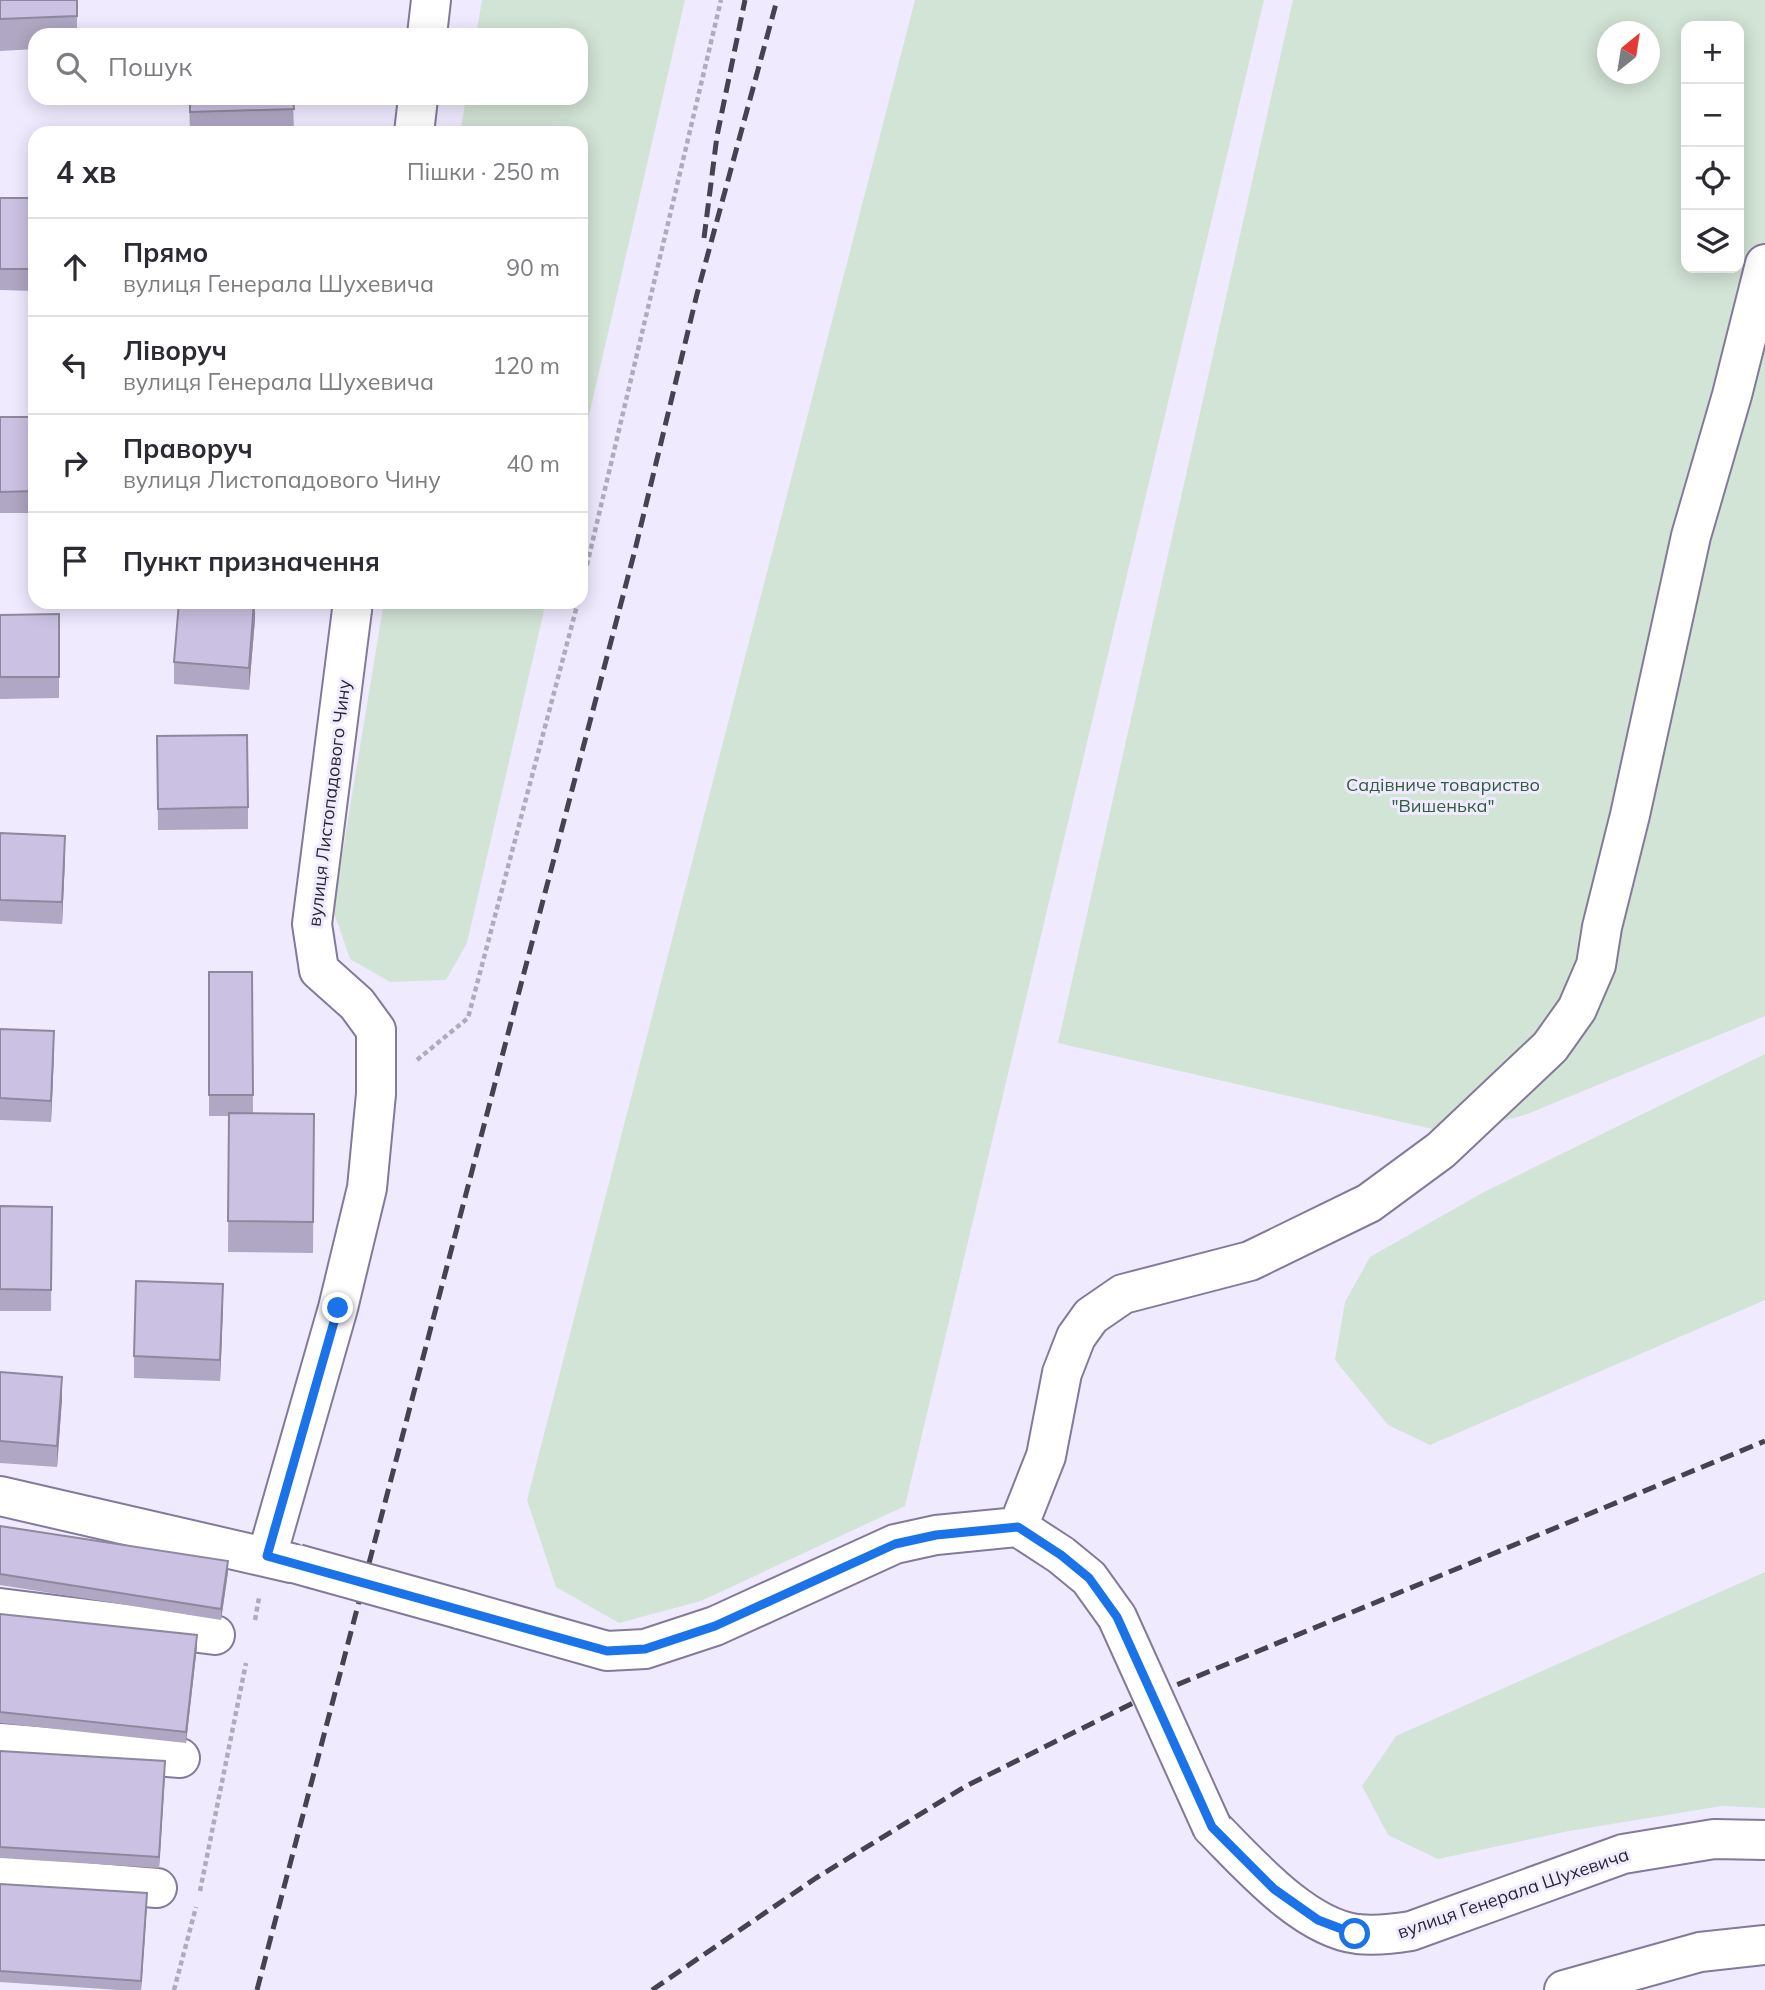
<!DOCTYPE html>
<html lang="uk">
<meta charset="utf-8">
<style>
:root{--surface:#fff;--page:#f7f7f7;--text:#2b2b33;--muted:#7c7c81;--line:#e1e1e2}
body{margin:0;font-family:Mulish,sans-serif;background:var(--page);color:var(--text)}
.controls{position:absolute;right:21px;top:21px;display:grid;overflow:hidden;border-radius:14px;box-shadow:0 4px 18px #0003}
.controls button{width:63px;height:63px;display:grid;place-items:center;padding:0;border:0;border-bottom:2px solid var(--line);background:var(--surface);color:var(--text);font:35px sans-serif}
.compass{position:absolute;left:1597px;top:21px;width:63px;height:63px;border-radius:50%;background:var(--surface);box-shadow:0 4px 18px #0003;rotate:30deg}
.stop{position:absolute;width:21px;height:21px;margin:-16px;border:5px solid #1a73e8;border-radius:50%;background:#fff}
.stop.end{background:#1a73e8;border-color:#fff;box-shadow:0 2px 7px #0008}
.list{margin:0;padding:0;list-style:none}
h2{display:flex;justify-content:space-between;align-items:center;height:91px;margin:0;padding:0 28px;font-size:30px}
h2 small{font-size:23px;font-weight:400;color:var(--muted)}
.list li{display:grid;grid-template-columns:46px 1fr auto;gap:21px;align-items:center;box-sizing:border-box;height:98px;padding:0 28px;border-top:2px solid var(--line)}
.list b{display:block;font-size:26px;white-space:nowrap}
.list p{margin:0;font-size:23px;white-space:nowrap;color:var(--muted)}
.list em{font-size:23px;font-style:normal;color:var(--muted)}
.icon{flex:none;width:38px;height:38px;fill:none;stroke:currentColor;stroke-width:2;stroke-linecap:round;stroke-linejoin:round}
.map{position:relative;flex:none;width:1765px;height:1990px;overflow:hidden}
.search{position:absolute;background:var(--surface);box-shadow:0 4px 18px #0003;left:28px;top:28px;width:560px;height:77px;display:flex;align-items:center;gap:18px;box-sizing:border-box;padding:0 24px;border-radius:21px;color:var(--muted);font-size:26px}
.panel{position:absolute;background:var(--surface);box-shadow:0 4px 18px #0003;left:28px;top:126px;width:560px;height:483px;border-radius:21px}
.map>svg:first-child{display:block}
.green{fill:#d2e4d6;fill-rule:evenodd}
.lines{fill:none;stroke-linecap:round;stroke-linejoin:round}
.minor-casing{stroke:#837a99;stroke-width:42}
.path{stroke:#afaabc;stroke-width:4.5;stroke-dasharray:5 3.5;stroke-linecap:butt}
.minor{stroke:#fff;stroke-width:38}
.rail{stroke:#464250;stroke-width:5;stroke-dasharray:14 7;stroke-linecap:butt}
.minor-bridge-casing{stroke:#837a99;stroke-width:42;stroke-linecap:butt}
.minor-bridge{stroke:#fff;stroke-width:38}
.wall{fill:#afa7c3}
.shaded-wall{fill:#8e889f}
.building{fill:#cbc2e3;stroke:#8e889f;stroke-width:2}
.route{stroke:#1a73e8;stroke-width:9}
.labels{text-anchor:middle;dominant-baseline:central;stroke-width:6;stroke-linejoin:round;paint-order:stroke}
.park-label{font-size:18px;fill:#305d3d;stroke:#f0eaff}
.street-label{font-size:18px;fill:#292632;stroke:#f0eaff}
</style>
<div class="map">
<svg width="1765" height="1990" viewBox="0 0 1765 1990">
<rect width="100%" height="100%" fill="#f0eaff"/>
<path class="green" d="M482 0H685L581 450V133H460L466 98H581V35H476Z
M915 0H1264L905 1506 701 1601 619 1623 556 1587 527 1500Z
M1293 0H1765V1016L1525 1115 1454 1134 1058 1043ZM1686 26H1739V268H1686ZM1608 32H1650V74H1608Z
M384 602H546L467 943 446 980 390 982 350 959 333 910Z
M1765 1054V1300L1430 1445 1388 1425 1335 1360 1345 1302 1370 1257 1482 1193Z
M1765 1572V1808L1722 1806 1569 1831 1438 1859 1388 1835 1362 1786 1396 1736Z"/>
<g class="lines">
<g class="minor-casing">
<path id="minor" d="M427 35 431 0
M414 133 418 98
M0 1496 291 1563
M1018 1527 1046 1456 1062 1373 1076 1337 1091 1316 1123 1294 1250 1261 1369 1203 1441 1150 1550 1047 1577 1009 1596 965 1602 927 1630 815 1691 536 1732 395 1765 264
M267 1556 338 1308 367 1188 376 1094V1030L357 1004 319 970 312 924 353 602
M0 1608 215 1635
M459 1609 607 1651 645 1649 715 1626 895 1544 936 1535 1018 1527 1061 1555 1089 1578 1117 1617
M0 1743 180 1758
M1212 1827C1249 1864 1303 1927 1357 1934 1376 1936 1393 1934 1411 1931L1623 1854 1714 1839 1765 1840
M0 1875 157 1888
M1564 1990 1700 1952 1765 1945"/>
</g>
<path class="path" d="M581 590 721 0
M417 1060 468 1018 578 602
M255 1620 259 1598
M200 1891 246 1663
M174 1990 196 1907"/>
<use href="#minor" class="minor"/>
<path class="rail" d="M704 238 717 136 745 0
M257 1990 635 550 697 294 777 0
M652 1990 816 1878 966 1786 1133 1703 1765 1441"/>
<g class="minor-bridge-casing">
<path id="minor-bridge" d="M297 1564 459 1609
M1117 1617 1212 1827"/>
</g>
<use href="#minor-bridge" class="minor-bridge"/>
</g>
<path class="wall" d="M0 0 77 16V35H35V49L0 51Z
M189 98H293L294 133H190Z
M0 198H35V291L0 290Z
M0 417H35V513H0Z
M59 614V698L0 699V615Z
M255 619 249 690 174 684V662Z
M157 736 248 807V829L158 830Z
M0 833 65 858 62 924 0 921Z
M209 972H252L253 1113 314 1114 313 1253 228 1252 229 1116H209Z
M0 1029 54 1052 51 1122 0 1120Z
M0 1206 52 1207 51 1311H0Z
M223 1305 220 1381 134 1378V1356Z
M0 1372 62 1399 57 1467 0 1463Z
M0 1526 228 1572 221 1620 0 1585Z
M0 1614 197 1646 186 1743 0 1723Z
M0 1751 165 1772 159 1868 0 1858Z
M0 1884 147 1904 141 1990H119L0 1982Z"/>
<path class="shaded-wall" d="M255 602V619L249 690V668Z
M65 836V858L62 924V902Z
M54 1031V1052L51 1122V1101Z
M223 1284V1305L220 1381V1360Z
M62 1377V1399L57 1467V1446Z
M228 1561V1572L221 1620V1609Z
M197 1635V1646L186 1743V1732Z
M165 1761V1772L159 1868V1857Z
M147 1893V1904L141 1990V1981Z"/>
<path class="building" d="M0 0H77V16L0 19Z
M290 30 291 35H188V32Z
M190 98H293L294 109 190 112Z
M0 198H35V269H0Z
M0 417H35V491L0 492Z
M179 602H254L249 668 174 662Z
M59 614V677H0V615Z
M247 735 248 807 158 809 157 736Z
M0 833 65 836 62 902 0 900Z
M209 972H252L253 1095H209Z
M0 1029 54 1031 51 1101 0 1098Z
M229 1113 314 1114 313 1222 228 1221Z
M0 1206 52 1207 51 1290 0 1289Z
M136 1281 223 1284 220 1360 134 1356Z
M0 1372 62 1377 57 1446 0 1441Z
M0 1526 228 1561 221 1609 0 1574Z
M0 1614 197 1635 186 1732 0 1712Z
M0 1751 165 1761 159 1857 0 1847Z
M0 1884 147 1893 141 1981 0 1971Z"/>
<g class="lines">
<path class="route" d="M338 1308 267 1556 607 1651 645 1649 715 1626 895 1544 936 1535 1018 1527 1061 1555 1089 1578 1117 1617 1212 1827 1274 1889 1318 1920 1355 1934"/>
</g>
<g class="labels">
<g class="park-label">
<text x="1443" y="784">Садівниче товариство<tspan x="1443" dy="21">"Вишенька"</tspan></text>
</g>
<g class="street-label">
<text transform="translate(329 803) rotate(-83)">вулиця Листопадового Чину</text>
<text transform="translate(1513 1893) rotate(-19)">вулиця Генерала Шухевича</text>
</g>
</g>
</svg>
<div class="controls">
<button>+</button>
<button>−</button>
<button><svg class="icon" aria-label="locate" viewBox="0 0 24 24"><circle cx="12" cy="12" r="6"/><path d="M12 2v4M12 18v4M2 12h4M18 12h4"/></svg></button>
<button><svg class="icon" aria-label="layers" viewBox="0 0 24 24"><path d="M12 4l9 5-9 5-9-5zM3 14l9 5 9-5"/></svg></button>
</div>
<svg class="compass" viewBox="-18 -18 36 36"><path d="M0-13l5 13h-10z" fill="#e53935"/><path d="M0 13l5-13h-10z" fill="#7c7c81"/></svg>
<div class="stop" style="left:1355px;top:1934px"></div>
<div class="stop end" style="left:338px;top:1308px"></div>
<div class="search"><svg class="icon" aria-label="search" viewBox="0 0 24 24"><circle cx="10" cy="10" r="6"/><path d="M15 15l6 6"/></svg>Пошук</div>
<section class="panel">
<h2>4 хв<small>Пішки · 250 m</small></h2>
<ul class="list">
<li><svg class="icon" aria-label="ahead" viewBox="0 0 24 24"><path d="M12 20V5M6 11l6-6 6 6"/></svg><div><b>Прямо</b><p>вулиця Генерала Шухевича</p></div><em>90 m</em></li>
<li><svg class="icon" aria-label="left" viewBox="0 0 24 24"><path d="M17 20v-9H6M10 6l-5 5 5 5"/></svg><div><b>Ліворуч</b><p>вулиця Генерала Шухевича</p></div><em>120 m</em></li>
<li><svg class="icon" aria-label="right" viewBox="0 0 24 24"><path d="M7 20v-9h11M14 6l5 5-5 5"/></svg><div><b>Праворуч</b><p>вулиця Листопадового Чину</p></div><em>40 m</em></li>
<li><svg class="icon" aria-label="arrive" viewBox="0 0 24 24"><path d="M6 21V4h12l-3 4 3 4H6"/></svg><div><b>Пункт призначення</b></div></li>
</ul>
</section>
</div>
